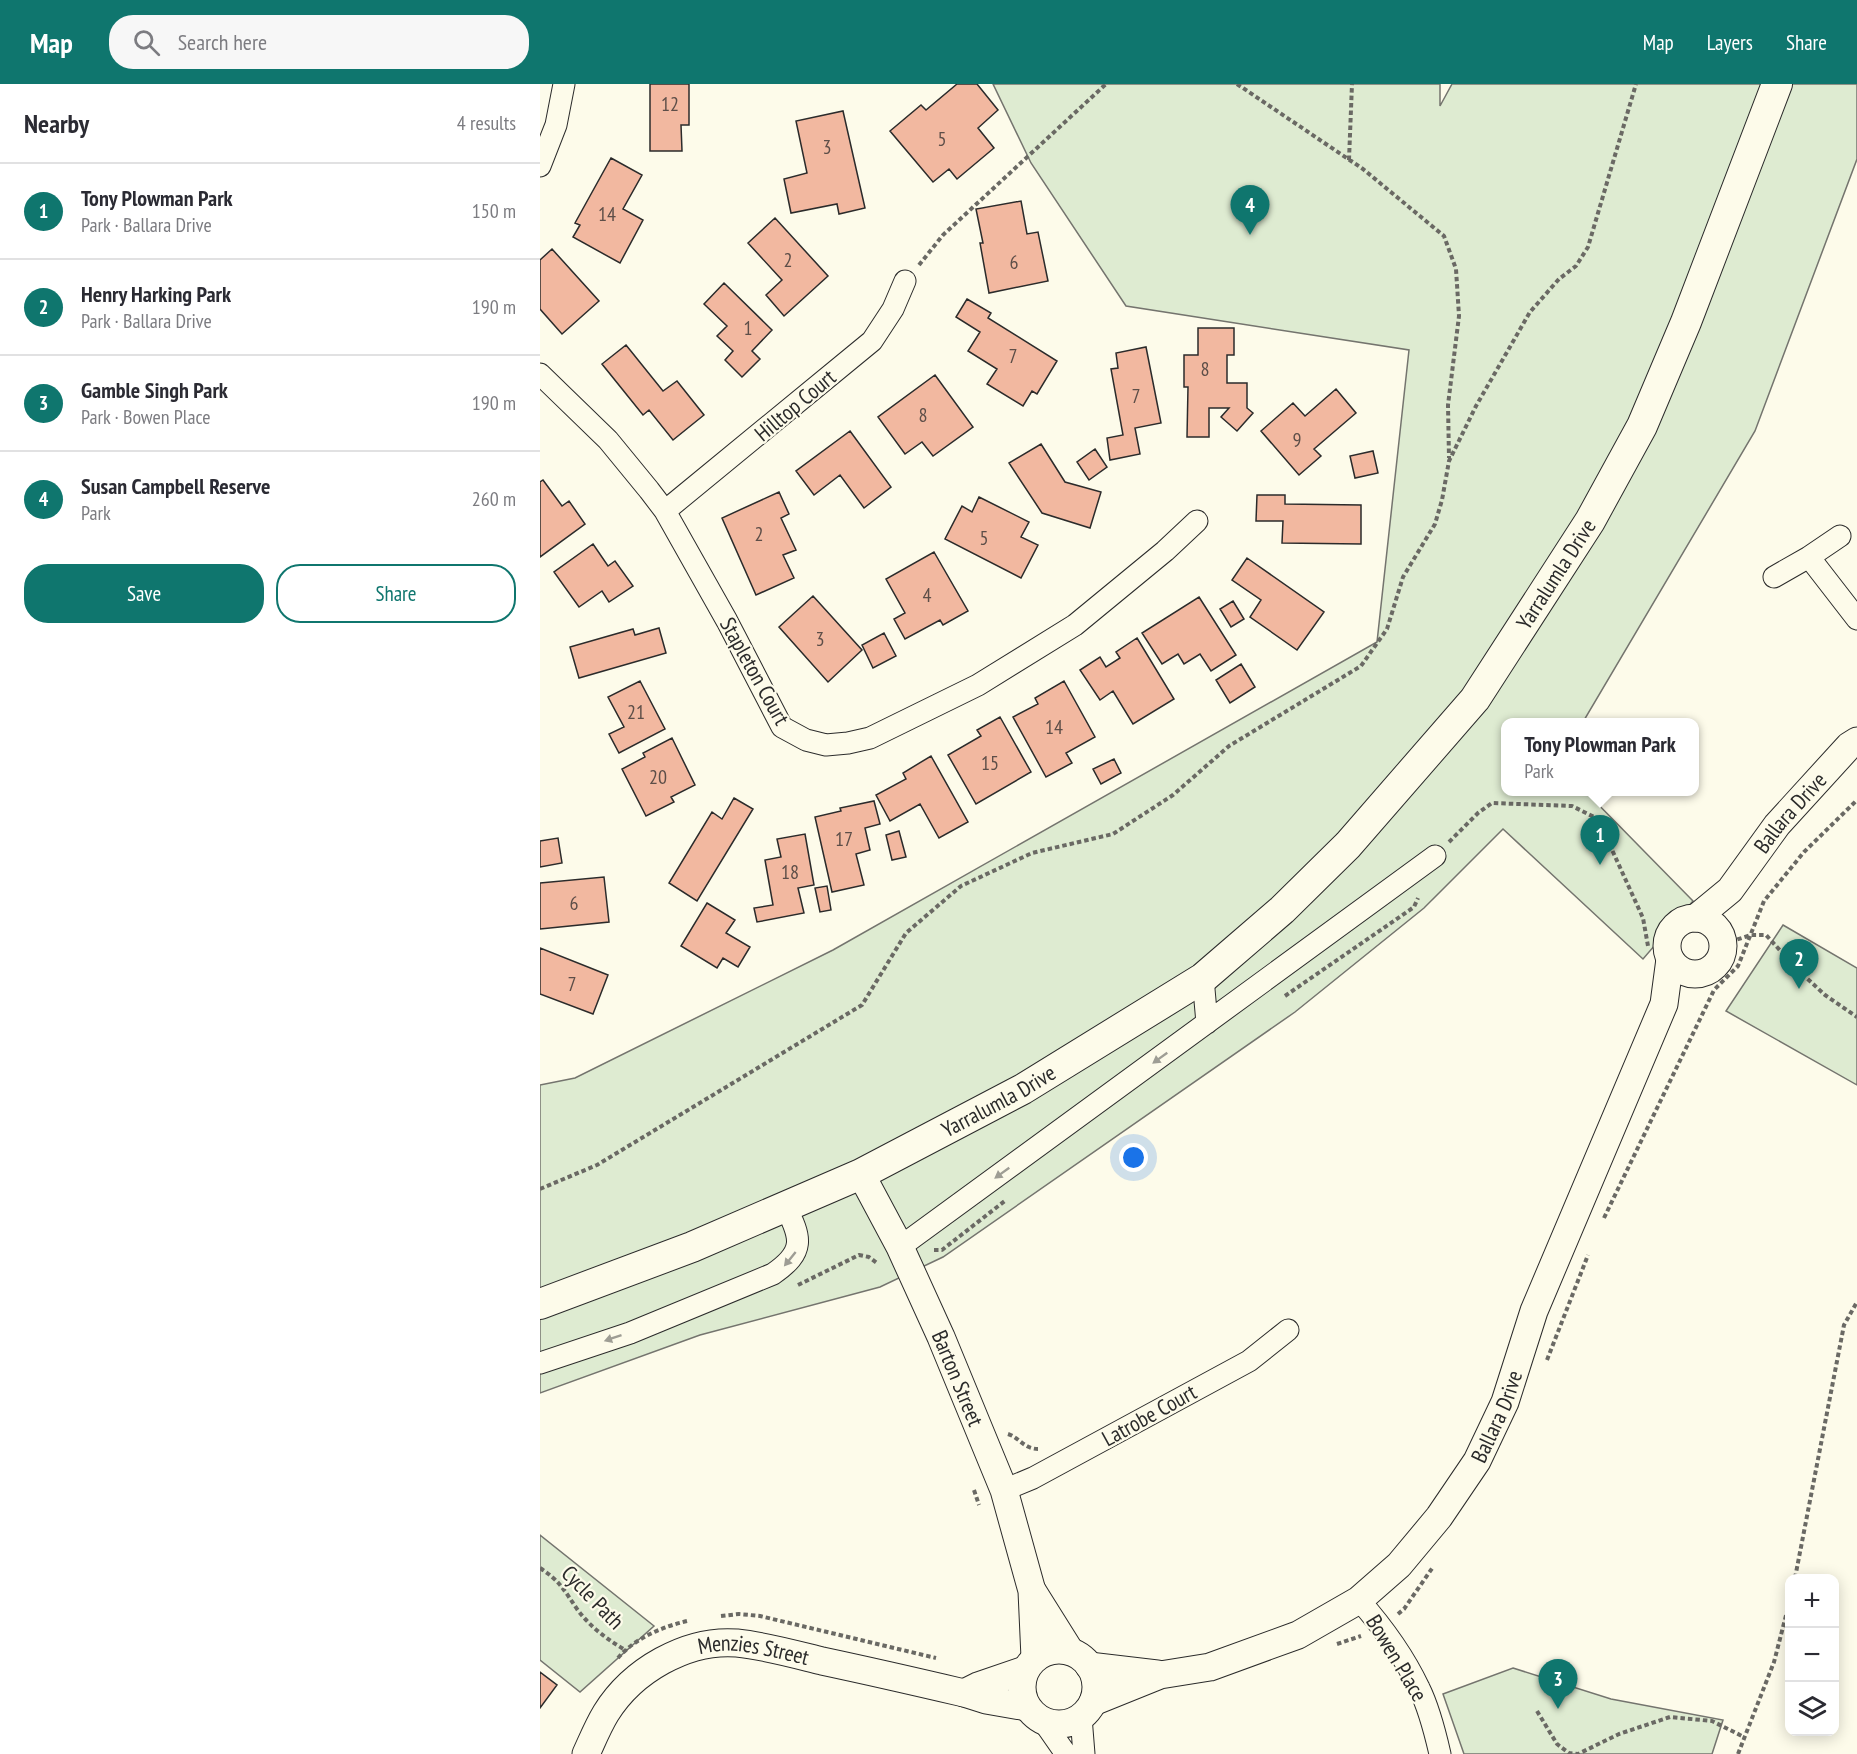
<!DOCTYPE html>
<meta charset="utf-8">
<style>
:root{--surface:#fff;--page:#f7f7f7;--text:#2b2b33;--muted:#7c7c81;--line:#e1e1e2;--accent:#0f766e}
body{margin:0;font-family:"PT Sans Narrow",sans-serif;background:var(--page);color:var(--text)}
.controls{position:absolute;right:18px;bottom:18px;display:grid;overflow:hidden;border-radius:12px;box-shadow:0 3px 15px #0003}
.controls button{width:54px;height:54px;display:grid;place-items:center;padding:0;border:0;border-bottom:2px solid var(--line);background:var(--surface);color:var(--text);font:30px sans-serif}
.you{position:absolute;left:594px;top:1074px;width:21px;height:21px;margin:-15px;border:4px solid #fff;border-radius:50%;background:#1a73e8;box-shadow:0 0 0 9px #1a73e833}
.badge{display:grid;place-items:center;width:39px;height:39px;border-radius:50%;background:var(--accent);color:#fff;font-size:20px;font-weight:700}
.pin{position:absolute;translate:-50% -50px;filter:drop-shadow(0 2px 3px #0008)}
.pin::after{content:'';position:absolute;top:32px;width:21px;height:18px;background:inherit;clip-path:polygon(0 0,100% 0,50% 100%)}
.popup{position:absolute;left:961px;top:634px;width:198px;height:78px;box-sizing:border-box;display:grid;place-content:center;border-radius:12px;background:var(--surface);filter:drop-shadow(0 2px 4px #0005);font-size:20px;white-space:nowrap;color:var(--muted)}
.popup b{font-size:22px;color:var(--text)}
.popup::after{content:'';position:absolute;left:50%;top:100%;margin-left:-12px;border:12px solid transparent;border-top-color:var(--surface)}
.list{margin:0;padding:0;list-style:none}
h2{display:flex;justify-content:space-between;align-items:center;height:78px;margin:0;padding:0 24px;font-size:26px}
h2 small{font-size:20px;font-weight:400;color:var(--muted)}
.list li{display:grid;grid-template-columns:39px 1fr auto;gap:18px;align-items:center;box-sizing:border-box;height:96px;padding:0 24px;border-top:2px solid var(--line)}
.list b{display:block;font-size:22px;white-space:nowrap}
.list p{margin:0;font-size:20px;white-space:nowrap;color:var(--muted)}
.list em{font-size:20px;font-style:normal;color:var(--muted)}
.actions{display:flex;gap:12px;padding:18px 24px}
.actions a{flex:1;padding:14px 0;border:2px solid var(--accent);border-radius:24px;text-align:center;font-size:21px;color:var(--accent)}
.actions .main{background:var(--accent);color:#fff}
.icon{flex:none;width:33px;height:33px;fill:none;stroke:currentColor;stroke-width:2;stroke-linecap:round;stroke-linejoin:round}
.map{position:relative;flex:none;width:1317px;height:1670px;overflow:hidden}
header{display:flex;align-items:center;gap:36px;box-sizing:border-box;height:84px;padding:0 30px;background:var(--accent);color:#fff}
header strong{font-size:28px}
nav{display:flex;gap:33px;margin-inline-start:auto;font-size:21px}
.search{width:420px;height:54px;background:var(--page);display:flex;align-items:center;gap:15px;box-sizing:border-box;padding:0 21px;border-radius:24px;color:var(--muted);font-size:22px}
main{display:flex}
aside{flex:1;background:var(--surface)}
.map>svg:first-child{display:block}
.green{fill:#deebd1;stroke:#74746e;stroke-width:1.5}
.building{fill:#f2b8a0;stroke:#2b2b2b;stroke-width:1.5}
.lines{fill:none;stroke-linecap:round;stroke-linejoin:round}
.minor-casing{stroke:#2b2b2b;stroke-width:23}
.tertiary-casing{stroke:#2b2b2b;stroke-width:29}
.secondary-casing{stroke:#2b2b2b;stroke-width:32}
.path{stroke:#6a6964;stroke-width:4;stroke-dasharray:4.5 3;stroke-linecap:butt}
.minor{stroke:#fdfbea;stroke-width:21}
.tertiary{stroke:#fdfbea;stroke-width:27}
.secondary{stroke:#fdfbea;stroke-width:30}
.oneway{fill:#9e9d94}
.labels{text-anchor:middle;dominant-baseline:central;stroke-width:4.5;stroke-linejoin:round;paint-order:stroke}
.number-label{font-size:20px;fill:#5d4e48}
.street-label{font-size:22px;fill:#2b2b2b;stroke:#fdfbea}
</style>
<header>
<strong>Map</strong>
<div class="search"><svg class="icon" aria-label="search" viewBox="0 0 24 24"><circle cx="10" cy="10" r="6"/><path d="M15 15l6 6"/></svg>Search here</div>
<nav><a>Map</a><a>Layers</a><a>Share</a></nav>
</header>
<main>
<aside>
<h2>Nearby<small>4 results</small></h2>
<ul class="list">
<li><span class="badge">1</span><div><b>Tony Plowman Park</b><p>Park · Ballara Drive</p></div><em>150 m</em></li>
<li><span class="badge">2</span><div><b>Henry Harking Park</b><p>Park · Ballara Drive</p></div><em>190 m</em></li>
<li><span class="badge">3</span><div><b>Gamble Singh Park</b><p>Park · Bowen Place</p></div><em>190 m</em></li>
<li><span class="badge">4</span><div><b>Susan Campbell Reserve</b><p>Park</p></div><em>260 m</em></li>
</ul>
<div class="actions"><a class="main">Save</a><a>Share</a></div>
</aside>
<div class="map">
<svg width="1317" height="1670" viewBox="0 0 1317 1670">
<rect width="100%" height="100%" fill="#fdfbea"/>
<path class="green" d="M453 0H900V22L912 0H1317V75L1215 347 1043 638H966V708H1046L1153 817 1103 875 963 745 884 824 755 928 403 1173 340 1203 160 1251 0 1309V1001L35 994 293 866 837 558 869 266 586 222 491 79Z
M1243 841 1317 884V1001L1186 927Z
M0 1451 114 1542 40 1608 0 1576Z
M973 1584 1071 1615 1183 1636 1172 1670H924L903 1610Z"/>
<path class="building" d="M110 0H149V41H141L142 67H110Z
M417 0H437L458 26 438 44 454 64 417 95 409 85 393 98 350 47 381 21 386 26Z
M303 27 325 124 299 130 297 120 251 129 244 95 267 89 256 37Z
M71 74 102 91 83 125 103 136 80 179 33 153 40 141 35 139Z
M481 117 487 150 498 148 508 197 449 209 440 159H443L436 125Z
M235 134 288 192 244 232 226 211 242 196 208 159Z
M12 165 59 217 22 250 0 225V176Z
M184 199 232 246 212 267 220 275 202 293 185 276 193 267 177 252 187 242 164 220Z
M427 215 451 229 448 234 517 277 497 310 492 307 483 322 447 300 457 285 428 267 440 248 416 233Z
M658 244H694V271H687V299H707V324L713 329 697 347 681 333 689 324H669V353H647L648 303H644V271H658Z
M86 261 123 307 137 297 164 331 133 356 109 326 103 331 62 280Z
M606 263 621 339 595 344 600 370 570 376 567 354 583 351 571 285 578 284 576 269Z
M395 291 433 343 393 372 382 358 365 370 338 333Z
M796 305 816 329 774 365 781 372 759 391 721 347 753 319 765 332Z
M310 347 351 403 324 424 300 391 274 411 256 387Z
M501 360 525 398 561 408 550 444 502 429 469 379Z
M555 365 567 383 549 396 537 378Z
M833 367 838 389 815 394 810 372Z
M3 396 22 422 29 417 45 440 0 473V398Z
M239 408 249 430 241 434 256 466 243 471 254 494 216 511 182 434Z
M717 411H745V420L821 421V460L742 459 743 437H716Z
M439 413 489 438 481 453 498 461 481 494 405 455 422 422 432 428Z
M53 460 68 482 75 477 93 502 69 518 62 507 39 523 14 488Z
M394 468 428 527 403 541 400 536 365 555 354 535 365 529 346 495Z
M707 474 784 528 757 566 710 533 721 516 692 496Z
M273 512 322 566 288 598 239 543Z
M659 513 696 571 671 587 660 570 644 580 638 570 622 580 602 549Z
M693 517 704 535 691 543 680 525Z
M119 544 126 569 39 594 30 563 93 545 95 551Z
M344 549 356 572 333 584 322 561Z
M597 554 634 615 593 640 573 607 560 616 540 586 560 573 566 583 580 574 576 568Z
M701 580 715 603 690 619 676 596Z
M100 597 125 645 79 669 69 650 84 643 68 613Z
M524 597 555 653 526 669 532 679 506 693 473 633 498 620 495 614Z
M460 633 491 688 436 720 408 671 441 652 437 646Z
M132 654 155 701 131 713 134 718 106 732 82 685 105 673 103 669Z
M391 672 428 738 399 754 380 720 350 737 336 711 366 695 363 689Z
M574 675 581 689 561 700 553 685Z
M194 714 213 725 157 817 129 799 172 728 182 735Z
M334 717 340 740 325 744 330 766 316 770 324 801 292 808 275 733 301 727 300 724Z
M359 747 366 773 352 776 346 751Z
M265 750 274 801 258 804 264 829 217 838 214 824 233 821 225 776 241 773 237 755Z
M18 754 22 779 0 783V757Z
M64 793 69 838 0 845V799Z
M287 802 291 826 280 828 275 804Z
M167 819 195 836 186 849 210 863 198 883 183 874 177 884 141 862Z
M0 864 68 891 53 930 0 910Z
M0 1588 17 1601 0 1624Z"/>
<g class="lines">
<g class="minor-casing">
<path id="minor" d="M0 82 16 41 24 0
M0 290 68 356 109 406 125 427 187 537 242 643 266 656 286 661 308 659 330 654 438 601 535 541 625 467 657 437
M125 427 332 257 353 225 365 197
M1269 473 1300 452
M1234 493 1269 473 1317 535
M663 894 667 939
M360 1163 895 772
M0 1279 90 1249 233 1190C265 1168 262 1154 245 1122
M464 1406 493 1394 709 1277 748 1246
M819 1516C842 1542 864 1572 879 1604 889 1624 895 1648 900 1670
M541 1633 544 1670
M503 1637 526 1670"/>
</g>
<g class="tertiary-casing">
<g id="tertiary">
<path id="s1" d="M1156 834 1190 806 1237 741 1309 662 1317 657"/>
<circle cx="1155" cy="862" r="28"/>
<path id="s2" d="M321 1090 360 1163 401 1253 464 1406 492 1507 495 1574"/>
<path d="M493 1508 530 1567"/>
<circle cx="519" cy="1603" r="37"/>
<path d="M549 1582 617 1590"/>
<path d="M424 1609 438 1602 485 1586"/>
<path id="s3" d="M553 1618 620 1591 670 1583 758 1551 819 1516 859 1481 899 1433 937 1377 965 1318 994 1227 1124 920 1130 875"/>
<path id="s4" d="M46 1670C52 1657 58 1642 66 1629 92 1587 146 1555 197 1559 226 1562 254 1570 282 1577 329 1587 377 1598 424 1609L446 1616 487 1623"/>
</g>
</g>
<g class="secondary-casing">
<g id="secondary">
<path id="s5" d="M0 1220 152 1163 321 1090 483 1005 663 894 742 826 808 761 935 615 1050 437 1102 342 1146 238 1237 0"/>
</g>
</g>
<path class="path" d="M697 0 823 85 904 152 916 185 919 232 908 321 909 374
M809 76 812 0
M379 181 403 151 566 0
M909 758 938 729 952 719 1032 722 1058 735 1103 834 1108 862
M1183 860 1211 851H1226L1258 886 1285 911 1317 933
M745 912 874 823 878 814
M0 1105 57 1081 322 921 366 849 421 802 492 769 573 750 633 711 689 662 821 582 847 545 863 493 895 440 902 416 909 377 936 322 990 228 1019 195 1036 182 1048 163 1096 0
M1064 1134 1174 906 1198 882 1224 817 1264 768 1317 716
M394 1166H402L466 1116
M258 1201 319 1171 329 1173 337 1179
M1007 1276 1048 1171
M468 1350C480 1354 484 1365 498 1365
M434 1406 439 1421
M0 1484C20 1497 24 1506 37 1525 50 1543 68 1556 87 1567
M1255 1494 1304 1241 1317 1218
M858 1530 864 1525 893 1483
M181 1532 199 1530 220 1532 396 1574
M797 1560 821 1552
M78 1574C95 1554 122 1543 147 1537
M997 1627 1017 1660 1029 1669 1038 1670 1079 1650 1130 1633 1172 1637 1204 1653
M1198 1670 1234 1578 1250 1516"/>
<use href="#minor" class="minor"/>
<use href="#tertiary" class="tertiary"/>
<use href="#secondary" class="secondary"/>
</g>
<defs><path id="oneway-solid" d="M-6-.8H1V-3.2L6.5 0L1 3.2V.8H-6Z" transform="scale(1.5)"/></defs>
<g class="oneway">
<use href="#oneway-solid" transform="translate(620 974) rotate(144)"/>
<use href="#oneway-solid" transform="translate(462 1089) rotate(144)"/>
<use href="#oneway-solid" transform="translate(250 1175) rotate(129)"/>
<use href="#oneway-solid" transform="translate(73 1254) rotate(161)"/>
</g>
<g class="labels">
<g class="number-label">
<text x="130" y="20">12</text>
<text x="402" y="55">5</text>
<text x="287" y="63">3</text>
<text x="67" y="130">14</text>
<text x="248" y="176">2</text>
<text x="474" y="178">6</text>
<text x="208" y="244">1</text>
<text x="473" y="272">7</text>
<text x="665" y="285">8</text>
<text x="596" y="312">7</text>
<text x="383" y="331">8</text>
<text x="757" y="356">9</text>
<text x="219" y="450">2</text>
<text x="444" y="454">5</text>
<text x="387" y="511">4</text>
<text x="280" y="555">3</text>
<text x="96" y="628">21</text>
<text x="514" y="643">14</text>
<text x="450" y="679">15</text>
<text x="118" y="693">20</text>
<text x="304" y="755">17</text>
<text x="250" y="788">18</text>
<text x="34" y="819">6</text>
<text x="32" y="900">7</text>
</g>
<g class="street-label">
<text transform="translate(255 321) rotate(-40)">Hilltop Court</text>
<text stroke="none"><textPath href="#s5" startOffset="1280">Yarralumla Drive</textPath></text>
<text transform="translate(215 587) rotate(61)">Stapleton Court</text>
<text stroke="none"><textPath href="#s1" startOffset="142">Ballara Drive</textPath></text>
<text stroke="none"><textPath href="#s5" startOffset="502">Yarralumla Drive</textPath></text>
<text stroke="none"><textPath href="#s2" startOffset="226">Barton Street</textPath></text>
<text transform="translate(609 1331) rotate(-29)">Latrobe Court</text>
<text stroke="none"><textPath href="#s3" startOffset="519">Ballara Drive</textPath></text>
<text transform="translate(53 1513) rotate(46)">Cycle Path</text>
<text stroke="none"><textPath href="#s4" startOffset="218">Menzies Street</textPath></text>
<text transform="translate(857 1574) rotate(59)">Bowen Place</text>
</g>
</g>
</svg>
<div class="controls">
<button>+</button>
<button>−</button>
<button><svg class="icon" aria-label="layers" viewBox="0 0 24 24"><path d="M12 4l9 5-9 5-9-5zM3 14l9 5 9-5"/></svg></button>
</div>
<div class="you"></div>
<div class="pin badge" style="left:1060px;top:781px">1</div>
<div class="popup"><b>Tony Plowman Park</b>Park</div>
<div class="pin badge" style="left:1259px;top:905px">2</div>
<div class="pin badge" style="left:1018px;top:1625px">3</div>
<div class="pin badge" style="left:710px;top:151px">4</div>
</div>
</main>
